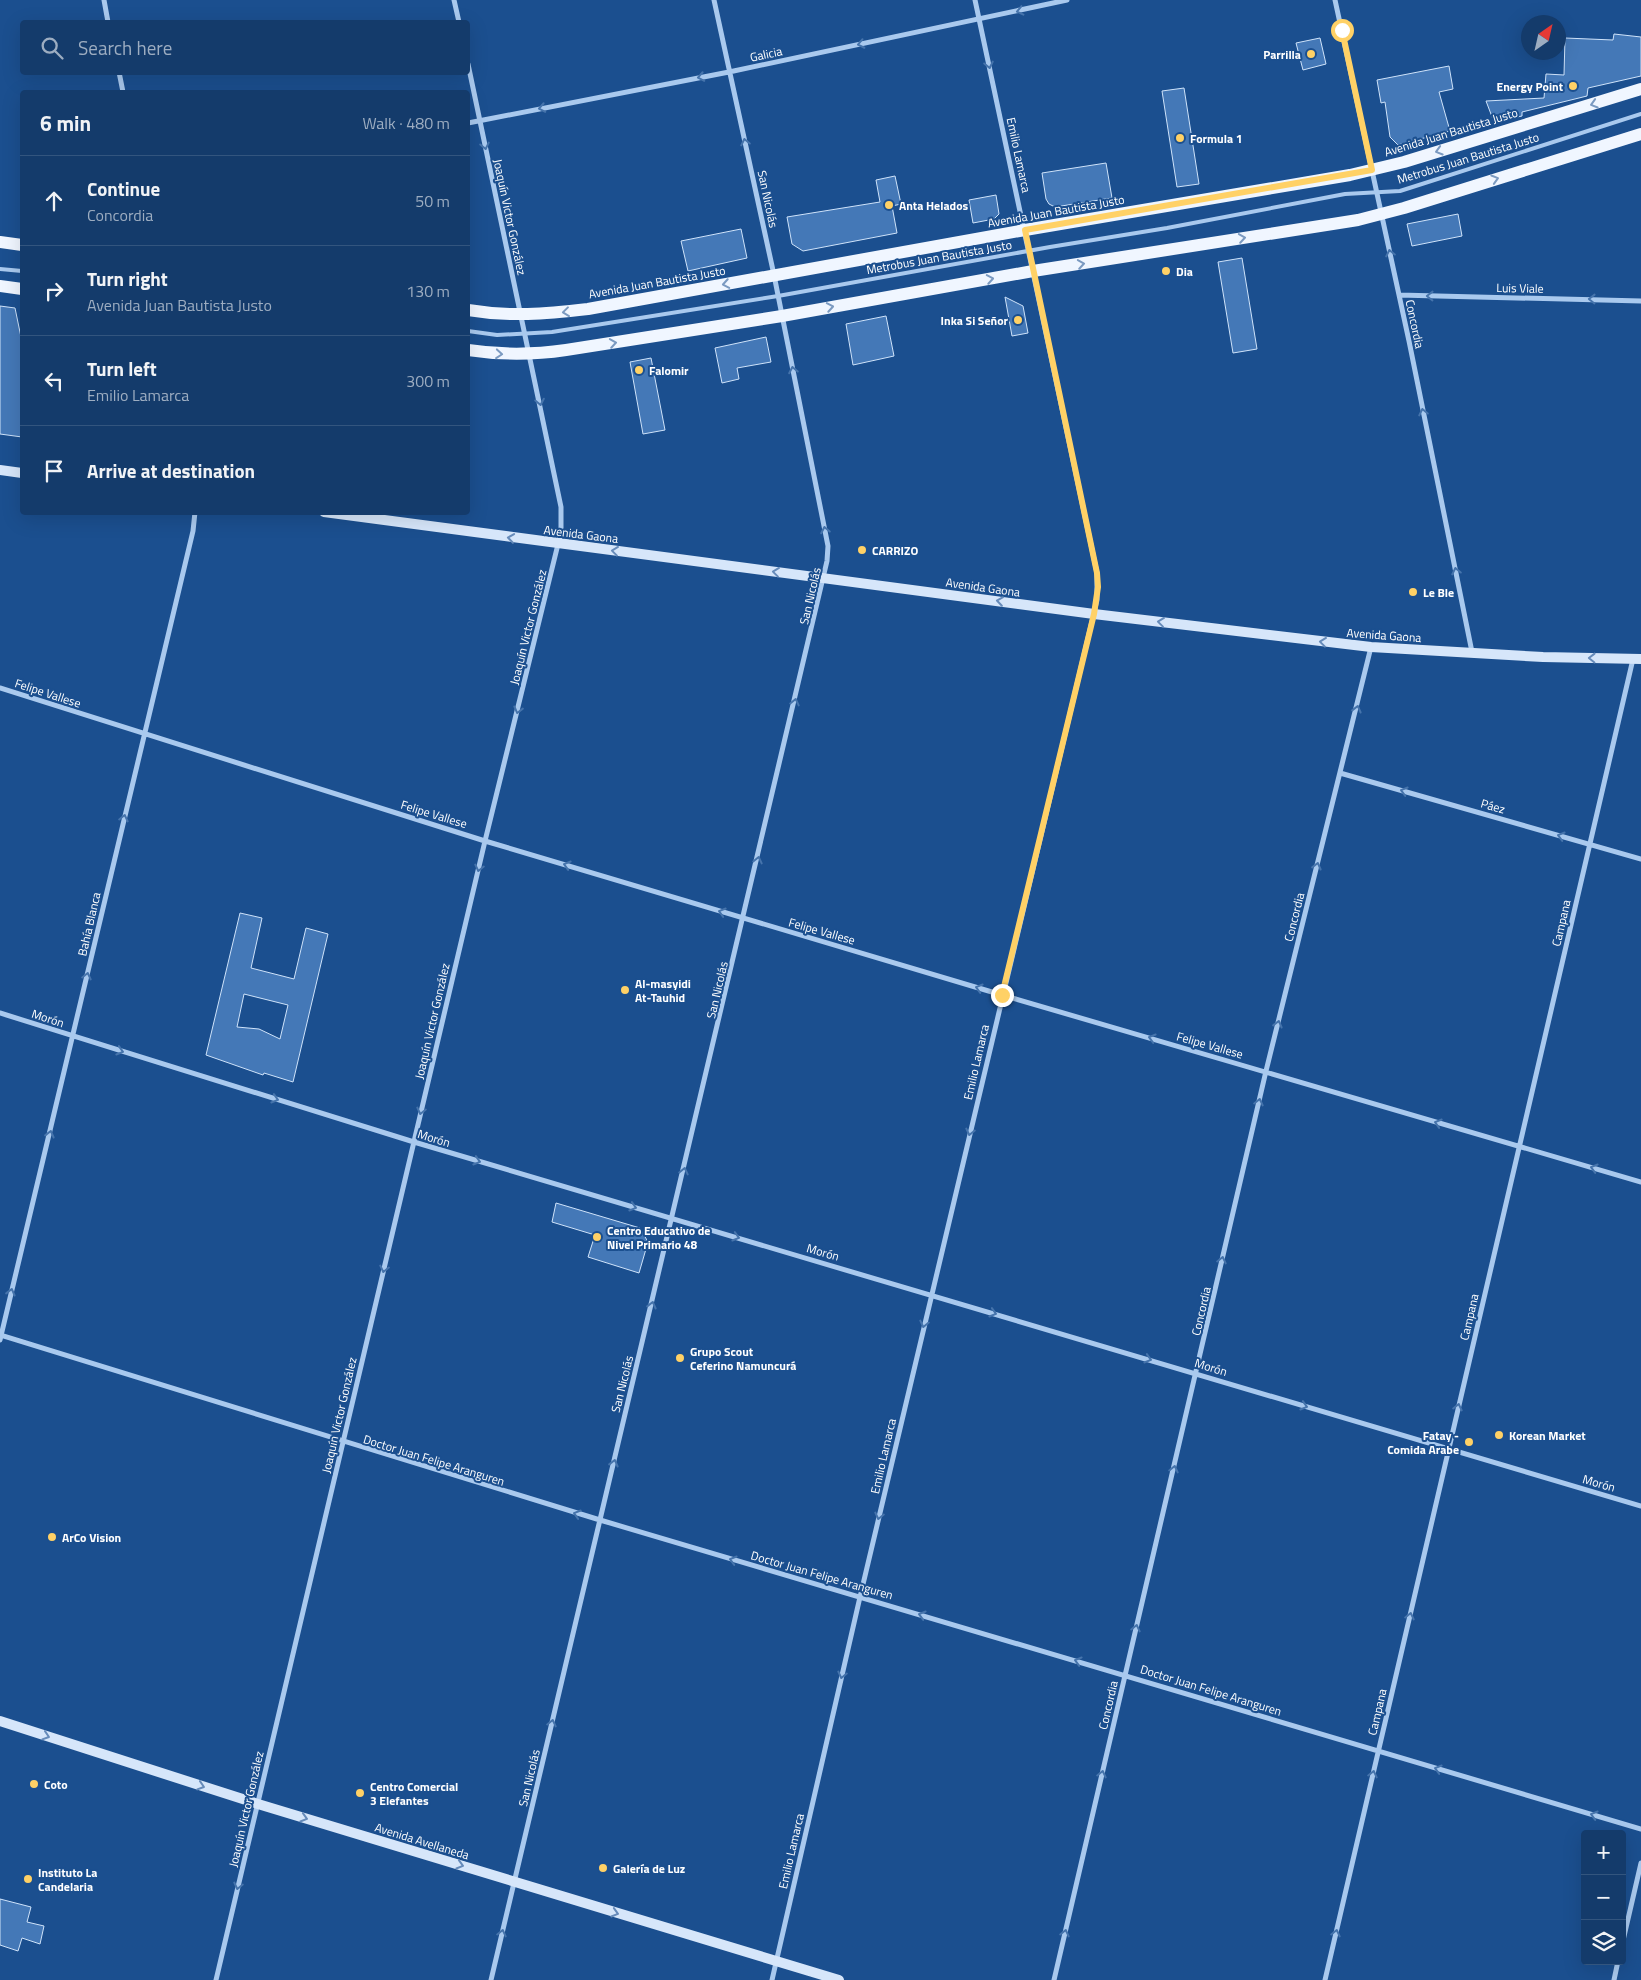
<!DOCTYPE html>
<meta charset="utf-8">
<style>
:root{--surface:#143b6b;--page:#214673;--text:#f1f3f6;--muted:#9dadc1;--line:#33557e}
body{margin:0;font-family:"Titillium Web",sans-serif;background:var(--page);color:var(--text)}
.controls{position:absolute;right:15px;bottom:15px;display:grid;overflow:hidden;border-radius:5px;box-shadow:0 5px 20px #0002}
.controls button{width:45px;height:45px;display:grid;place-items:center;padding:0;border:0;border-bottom:1px solid var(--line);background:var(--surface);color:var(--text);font:25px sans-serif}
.compass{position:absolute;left:1521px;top:15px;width:45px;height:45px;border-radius:50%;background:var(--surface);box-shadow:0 5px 20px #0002;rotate:34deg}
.stop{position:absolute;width:15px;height:15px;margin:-11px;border:4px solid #ffd166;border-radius:50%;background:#fff}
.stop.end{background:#ffd166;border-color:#fff;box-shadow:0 1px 5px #0008}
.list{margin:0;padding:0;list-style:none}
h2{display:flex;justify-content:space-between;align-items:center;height:65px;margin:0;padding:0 20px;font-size:21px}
h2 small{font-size:16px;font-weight:400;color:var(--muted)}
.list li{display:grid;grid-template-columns:32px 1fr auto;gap:15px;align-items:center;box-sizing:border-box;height:90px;padding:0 20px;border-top:1px solid var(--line)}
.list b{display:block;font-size:19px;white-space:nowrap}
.list p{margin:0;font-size:16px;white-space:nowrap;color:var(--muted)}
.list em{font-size:16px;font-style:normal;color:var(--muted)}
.icon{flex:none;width:28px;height:28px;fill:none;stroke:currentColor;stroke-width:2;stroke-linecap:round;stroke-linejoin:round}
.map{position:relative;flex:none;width:1641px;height:1980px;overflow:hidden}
.search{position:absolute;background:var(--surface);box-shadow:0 5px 20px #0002;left:20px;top:20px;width:450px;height:55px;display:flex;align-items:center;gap:12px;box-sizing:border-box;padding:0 18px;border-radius:5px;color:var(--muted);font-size:19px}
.panel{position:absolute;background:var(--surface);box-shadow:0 5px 20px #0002;left:20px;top:90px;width:450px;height:425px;border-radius:5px}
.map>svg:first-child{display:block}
.building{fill:#4478b7;stroke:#cfe3fa;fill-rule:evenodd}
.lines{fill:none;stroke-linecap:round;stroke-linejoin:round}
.lane{stroke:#a9c9ee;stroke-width:4}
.street{stroke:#a9c9ee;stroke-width:5}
.secondary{stroke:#d6e6fa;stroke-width:10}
.primary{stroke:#f0f6ff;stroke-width:12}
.oneway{stroke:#4674ac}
.oneway2{stroke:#7b9ac1}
.oneway3{stroke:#668bba}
.route{stroke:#ffd166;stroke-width:6}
.poi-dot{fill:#ffd166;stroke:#1b4f8f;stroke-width:2}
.labels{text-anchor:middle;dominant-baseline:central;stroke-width:4;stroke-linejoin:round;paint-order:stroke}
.street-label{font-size:12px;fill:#fff;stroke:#1b4f8f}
.poi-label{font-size:12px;font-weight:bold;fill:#fff;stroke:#1b4f8f;text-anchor:start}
</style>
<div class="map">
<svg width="1641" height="1980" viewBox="0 0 1641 1980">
<rect width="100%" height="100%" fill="#1b4f8f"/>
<path class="building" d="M1614 34 1641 37V76L1588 88 1587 96 1522 112V116L1494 122 1486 101 1544 98 1546 74 1564 75 1565 38 1613 40Z
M1320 38 1326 64 1303 70 1296 43Z
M1449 66 1453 89 1439 92 1450 131 1398 145 1390 137 1385 102 1381 103 1377 80Z
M1184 88 1199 184 1177 187 1162 91Z
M1106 163 1112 198 1055 207 1049 204 1046 199 1042 173Z
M895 176 901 204 892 206 897 233 803 251 792 244 787 217 880 202 876 180Z
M996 195 999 214 994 219 973 223 969 200Z
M1458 214 1462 236 1412 246 1407 224Z
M741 229 747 258 688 271 681 241Z
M1242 258 1257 349 1233 353 1218 262Z
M1005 297 1023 306 1028 333 1012 336Z
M0 306 15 308 22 342V437L0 434Z
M886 316 894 356 853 365 846 324Z
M766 337 771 362 737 368 739 379 722 383 715 348Z
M651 358 665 430 643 434 630 362Z
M240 913 262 918 251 968 294 979 306 928 328 934 293 1082 264 1073 263 1075 206 1055ZM244 994 288 1005 280 1039 259 1029 237 1027Z
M556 1203 640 1228 648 1242 639 1273 588 1257 595 1235 552 1222Z
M0 1899 31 1907 27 1922 44 1926 40 1944 22 1938 18 1951 0 1945Z"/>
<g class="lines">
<path class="lane" d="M0 269 22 271
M468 331 497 335 552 332 778 296 1050 247 1167 228 1345 194 1400 191 1641 114"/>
<path class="street" d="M104 0 108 22
M454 0 459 22
M1335 0 1409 341 1472 652
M119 72 123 92
M468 123 729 72 1067 0
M1399 295 1641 301
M0 688 485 841 1002 995 1641 1182
M1340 773 1641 859
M0 1013 414 1142 1641 1506
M0 1335 600 1520 1641 1829
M0 1340 193 531 195 512
M1622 1945 1641 1863
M216 1980 485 841 561 532V507L468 64
M491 1980 827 561 828 546 774 275 714 0
M772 1980 860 1597 1097 600V573L975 0
M1054 1980 1266 1071 1371 647
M1325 1980 1633 659
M1614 1980 1618 1961"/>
<path class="secondary" d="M0 470 22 473
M324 512 1094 614 1371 647 1543 657 1641 659
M0 1721 258 1804 839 1980"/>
<path class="primary" d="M0 242 22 245
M0 286 22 289
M468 310C510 317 545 314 588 309L1025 230 1350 175 1404 162 1641 89
M468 350C501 355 532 355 566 350L782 316 1033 271 1358 220 1404 208 1641 134"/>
</g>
<defs><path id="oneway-chevron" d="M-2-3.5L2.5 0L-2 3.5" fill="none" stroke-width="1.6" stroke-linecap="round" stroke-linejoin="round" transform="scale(1.25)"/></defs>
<g class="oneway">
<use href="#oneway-chevron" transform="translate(1020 11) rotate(167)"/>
<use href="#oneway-chevron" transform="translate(861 44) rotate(168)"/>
<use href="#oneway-chevron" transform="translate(989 65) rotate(78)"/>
<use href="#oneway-chevron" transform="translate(701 77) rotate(169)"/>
<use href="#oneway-chevron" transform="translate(542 108) rotate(169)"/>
<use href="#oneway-chevron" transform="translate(745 142) rotate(-102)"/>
<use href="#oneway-chevron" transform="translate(485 146) rotate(78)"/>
<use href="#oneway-chevron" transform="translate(1390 253) rotate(-102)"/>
<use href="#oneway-chevron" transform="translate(1430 296) rotate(-179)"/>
<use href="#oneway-chevron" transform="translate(1592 299) rotate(-179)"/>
<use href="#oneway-chevron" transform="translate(793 370) rotate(-101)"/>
<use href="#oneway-chevron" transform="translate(540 402) rotate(79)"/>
<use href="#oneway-chevron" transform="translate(1423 412) rotate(-102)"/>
<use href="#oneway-chevron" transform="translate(825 530) rotate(-101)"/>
<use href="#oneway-chevron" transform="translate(1456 571) rotate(-102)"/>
<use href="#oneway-chevron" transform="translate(795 702) rotate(-77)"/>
<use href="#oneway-chevron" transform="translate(1357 709) rotate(-76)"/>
<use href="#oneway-chevron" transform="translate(518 710) rotate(104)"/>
<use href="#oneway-chevron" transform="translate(1404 791) rotate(-164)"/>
<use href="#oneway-chevron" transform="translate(124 818) rotate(-77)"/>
<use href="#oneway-chevron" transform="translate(1561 836) rotate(-164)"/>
<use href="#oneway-chevron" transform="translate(758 860) rotate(-77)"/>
<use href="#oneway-chevron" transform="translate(567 865) rotate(-163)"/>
<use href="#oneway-chevron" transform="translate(1317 866) rotate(-76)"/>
<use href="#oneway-chevron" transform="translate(479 868) rotate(103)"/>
<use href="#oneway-chevron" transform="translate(722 912) rotate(-163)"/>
<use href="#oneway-chevron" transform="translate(87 976) rotate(-77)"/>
<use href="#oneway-chevron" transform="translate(979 988) rotate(-164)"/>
<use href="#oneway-chevron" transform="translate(1278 1024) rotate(-76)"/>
<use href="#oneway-chevron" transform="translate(1152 1038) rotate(-164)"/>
<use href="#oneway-chevron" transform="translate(120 1051) rotate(17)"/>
<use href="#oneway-chevron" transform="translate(275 1099) rotate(17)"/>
<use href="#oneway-chevron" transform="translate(1259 1102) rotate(-77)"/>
<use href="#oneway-chevron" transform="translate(421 1111) rotate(103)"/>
<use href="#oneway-chevron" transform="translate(1438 1123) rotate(-163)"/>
<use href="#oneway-chevron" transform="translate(970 1132) rotate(103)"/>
<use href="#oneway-chevron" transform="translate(50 1134) rotate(-76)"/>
<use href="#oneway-chevron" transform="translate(477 1161) rotate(17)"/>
<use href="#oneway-chevron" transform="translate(1594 1168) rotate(-164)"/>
<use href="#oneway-chevron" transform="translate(684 1171) rotate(-77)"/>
<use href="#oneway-chevron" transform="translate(633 1207) rotate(17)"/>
<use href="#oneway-chevron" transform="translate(736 1237) rotate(16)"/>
<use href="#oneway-chevron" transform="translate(1222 1260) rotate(-77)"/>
<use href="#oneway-chevron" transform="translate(384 1269) rotate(103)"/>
<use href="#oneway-chevron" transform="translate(11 1292) rotate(-76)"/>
<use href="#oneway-chevron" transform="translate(652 1305) rotate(-76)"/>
<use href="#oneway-chevron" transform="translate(993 1313) rotate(17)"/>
<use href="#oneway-chevron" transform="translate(924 1324) rotate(103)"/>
<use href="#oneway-chevron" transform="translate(1148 1359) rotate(17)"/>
<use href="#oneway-chevron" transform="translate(1304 1406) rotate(17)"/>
<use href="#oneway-chevron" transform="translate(1458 1407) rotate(-77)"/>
<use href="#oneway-chevron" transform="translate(614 1463) rotate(-76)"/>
<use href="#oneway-chevron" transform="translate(1174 1469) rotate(-77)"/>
<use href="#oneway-chevron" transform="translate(577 1514) rotate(-163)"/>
<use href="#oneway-chevron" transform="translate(879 1516) rotate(103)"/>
<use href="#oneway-chevron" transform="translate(733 1560) rotate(-164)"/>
<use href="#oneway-chevron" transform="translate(922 1615) rotate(-164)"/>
<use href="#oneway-chevron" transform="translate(1410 1616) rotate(-77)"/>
<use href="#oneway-chevron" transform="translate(1136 1628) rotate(-77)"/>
<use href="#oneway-chevron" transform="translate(1078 1661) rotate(-164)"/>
<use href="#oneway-chevron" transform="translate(842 1675) rotate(103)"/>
<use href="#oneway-chevron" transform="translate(552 1723) rotate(-77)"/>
<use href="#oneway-chevron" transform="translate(1438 1769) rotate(-164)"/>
<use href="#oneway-chevron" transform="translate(1102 1774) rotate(-77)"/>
<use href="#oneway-chevron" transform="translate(1373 1774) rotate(-77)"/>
<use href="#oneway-chevron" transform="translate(1594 1815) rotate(-164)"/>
<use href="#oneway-chevron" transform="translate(238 1886) rotate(103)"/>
<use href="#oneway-chevron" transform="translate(502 1933) rotate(-77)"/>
<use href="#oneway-chevron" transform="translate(1065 1933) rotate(-77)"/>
<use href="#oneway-chevron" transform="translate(1336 1933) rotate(-77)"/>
</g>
<g class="oneway2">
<use href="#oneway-chevron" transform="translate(1594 104) rotate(163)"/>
<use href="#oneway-chevron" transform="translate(1439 151) rotate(163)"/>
<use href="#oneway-chevron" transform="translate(1495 179) rotate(-17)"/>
<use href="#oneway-chevron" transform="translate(1242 238) rotate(-9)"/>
<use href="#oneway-chevron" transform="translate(1081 264) rotate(-9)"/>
<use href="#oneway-chevron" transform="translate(990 279) rotate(-10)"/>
<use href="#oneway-chevron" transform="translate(726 284) rotate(170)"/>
<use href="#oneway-chevron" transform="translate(830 307) rotate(-10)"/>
<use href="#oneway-chevron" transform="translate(566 312) rotate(173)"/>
<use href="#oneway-chevron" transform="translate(613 343) rotate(-9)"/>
<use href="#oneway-chevron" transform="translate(499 354) rotate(5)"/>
</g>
<g class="oneway3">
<use href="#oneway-chevron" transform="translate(511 538) rotate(-172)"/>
<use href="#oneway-chevron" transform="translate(615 551) rotate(-173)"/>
<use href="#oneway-chevron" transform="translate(776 572) rotate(-173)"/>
<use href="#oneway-chevron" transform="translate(1000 601) rotate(-172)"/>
<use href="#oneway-chevron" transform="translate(1161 622) rotate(-173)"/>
<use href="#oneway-chevron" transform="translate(1323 642) rotate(-173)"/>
<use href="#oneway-chevron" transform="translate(1592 658) rotate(-179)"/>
<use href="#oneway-chevron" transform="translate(46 1736) rotate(18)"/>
<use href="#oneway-chevron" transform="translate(201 1786) rotate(18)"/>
<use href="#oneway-chevron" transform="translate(304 1818) rotate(17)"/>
<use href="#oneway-chevron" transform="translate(460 1865) rotate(17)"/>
<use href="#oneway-chevron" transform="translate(615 1913) rotate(17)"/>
</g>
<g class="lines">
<path class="route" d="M1002 995 1094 614 1098 587 1097 573 1025 230 1372 170 1342 30"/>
</g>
<g class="poi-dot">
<circle cx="1311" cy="54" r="5"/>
<circle cx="1573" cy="86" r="5"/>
<circle cx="1180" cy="138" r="5"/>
<circle cx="889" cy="205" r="5"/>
<circle cx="1166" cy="271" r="5"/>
<circle cx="1018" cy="320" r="5"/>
<circle cx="639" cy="370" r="5"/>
<circle cx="862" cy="550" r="5"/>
<circle cx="1413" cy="592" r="5"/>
<circle cx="625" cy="990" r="5"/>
<circle cx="597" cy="1237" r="5"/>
<circle cx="680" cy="1358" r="5"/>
<circle cx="1499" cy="1435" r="5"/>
<circle cx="1469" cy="1442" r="5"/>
<circle cx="52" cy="1537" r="5"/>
<circle cx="34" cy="1784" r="5"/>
<circle cx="360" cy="1793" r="5"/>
<circle cx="603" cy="1868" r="5"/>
<circle cx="28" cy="1879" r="5"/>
</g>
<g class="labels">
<g class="street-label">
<text transform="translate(766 54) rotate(-12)">Galicia</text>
<text transform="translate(1451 132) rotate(-17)">Avenida Juan Bautista Justo</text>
<text transform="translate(1019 155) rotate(78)">Emilio Lamarca</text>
<text transform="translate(1468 158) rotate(-17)">Metrobus Juan Bautista Justo</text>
<text transform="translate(768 199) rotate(78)">San Nicolás</text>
<text transform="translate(1056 211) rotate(-10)">Avenida Juan Bautista Justo</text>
<text transform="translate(510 217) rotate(78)">Joaquín Victor González</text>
<text transform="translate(939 257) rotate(-10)">Metrobus Juan Bautista Justo</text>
<text transform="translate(657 282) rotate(-10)">Avenida Juan Bautista Justo</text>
<text transform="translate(1520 288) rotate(1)">Luis Viale</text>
<text transform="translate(1415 324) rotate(78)">Concordia</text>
<text transform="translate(581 534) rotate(7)">Avenida Gaona</text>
<text transform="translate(983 587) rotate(8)">Avenida Gaona</text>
<text transform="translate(810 596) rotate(-77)">San Nicolás</text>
<text transform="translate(528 627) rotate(-76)">Joaquín Victor González</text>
<text transform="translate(1384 635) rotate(4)">Avenida Gaona</text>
<text transform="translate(48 693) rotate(18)">Felipe Vallese</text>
<text transform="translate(1493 806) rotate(16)">Páez</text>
<text transform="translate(434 814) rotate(17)">Felipe Vallese</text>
<text transform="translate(1294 917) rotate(-76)">Concordia</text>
<text transform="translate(1561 923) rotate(-77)">Campana</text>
<text transform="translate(89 924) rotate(-77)">Bahía Blanca</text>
<text transform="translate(822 931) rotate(16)">Felipe Vallese</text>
<text transform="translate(717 990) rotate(-77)">San Nicolás</text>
<text transform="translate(48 1018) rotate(18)">Morón</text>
<text transform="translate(432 1021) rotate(-77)">Joaquín Victor González</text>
<text transform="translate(1210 1045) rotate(16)">Felipe Vallese</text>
<text transform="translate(976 1062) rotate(-77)">Emilio Lamarca</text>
<text transform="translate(434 1138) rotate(17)">Morón</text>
<text transform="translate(823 1252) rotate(16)">Morón</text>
<text transform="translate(1201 1311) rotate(-77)">Concordia</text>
<text transform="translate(1469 1317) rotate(-77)">Campana</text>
<text transform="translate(1211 1367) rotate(17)">Morón</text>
<text transform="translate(622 1384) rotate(-76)">San Nicolás</text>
<text transform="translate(339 1415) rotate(-77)">Joaquín Victor González</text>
<text transform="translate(883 1456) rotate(-77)">Emilio Lamarca</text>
<text transform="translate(434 1460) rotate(17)">Doctor Juan Felipe Aranguren</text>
<text transform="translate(1599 1483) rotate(16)">Morón</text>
<text transform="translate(822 1575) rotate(16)">Doctor Juan Felipe Aranguren</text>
<text transform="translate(1211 1690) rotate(17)">Doctor Juan Felipe Aranguren</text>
<text transform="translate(1108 1705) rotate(-77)">Concordia</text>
<text transform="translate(1377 1712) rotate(-77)">Campana</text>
<text transform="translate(529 1778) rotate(-77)">San Nicolás</text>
<text transform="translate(246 1809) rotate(-77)">Joaquín Victor González</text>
<text transform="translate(422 1841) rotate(17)">Avenida Avellaneda</text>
<text transform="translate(791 1851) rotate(-77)">Emilio Lamarca</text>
</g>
<g class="poi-label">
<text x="1301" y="54" text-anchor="end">Parrilla</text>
<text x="1563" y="86" text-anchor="end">Energy Point</text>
<text x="1190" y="138">Formula 1</text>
<text x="899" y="205">Anta Helados</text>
<text x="1176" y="271">Dia</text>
<text x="1008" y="320" text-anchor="end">Inka Si Señor</text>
<text x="649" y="370">Falomir</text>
<text x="872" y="550">CARRIZO</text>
<text x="1423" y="592">Le Ble</text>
<text x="635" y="983">Al-masyidi<tspan x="635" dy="14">At-Tauhid</tspan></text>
<text x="607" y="1230">Centro Educativo de<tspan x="607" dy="14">Nivel Primario 48</tspan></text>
<text x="690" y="1351">Grupo Scout<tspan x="690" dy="14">Ceferino Namuncurá</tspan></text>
<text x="1459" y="1435" text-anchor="end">Fatay -<tspan x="1459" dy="14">Comida Arabe</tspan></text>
<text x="1509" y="1435">Korean Market</text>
<text x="62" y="1537">ArCo Vision</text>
<text x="44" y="1784">Coto</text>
<text x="370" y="1786">Centro Comercial<tspan x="370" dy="14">3 Elefantes</tspan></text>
<text x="613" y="1868">Galería de Luz</text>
<text x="38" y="1872">Instituto La<tspan x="38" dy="14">Candelaria</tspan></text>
</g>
</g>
</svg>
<div class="controls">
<button>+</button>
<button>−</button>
<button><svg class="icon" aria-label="layers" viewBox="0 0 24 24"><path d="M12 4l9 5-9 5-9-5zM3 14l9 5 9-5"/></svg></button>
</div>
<svg class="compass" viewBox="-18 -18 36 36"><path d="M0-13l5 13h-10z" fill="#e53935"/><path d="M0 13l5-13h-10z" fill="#9dadc1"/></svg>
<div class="stop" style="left:1342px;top:30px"></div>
<div class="stop end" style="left:1002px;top:995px"></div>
<div class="search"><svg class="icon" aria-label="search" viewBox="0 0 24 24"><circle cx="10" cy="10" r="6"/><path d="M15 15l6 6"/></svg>Search here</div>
<section class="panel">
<h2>6 min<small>Walk · 480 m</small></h2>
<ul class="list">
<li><svg class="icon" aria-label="ahead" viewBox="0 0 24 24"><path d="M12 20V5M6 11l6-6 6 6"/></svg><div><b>Continue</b><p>Concordia</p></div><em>50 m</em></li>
<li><svg class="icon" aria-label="right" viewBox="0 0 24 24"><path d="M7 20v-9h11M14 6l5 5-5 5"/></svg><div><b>Turn right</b><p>Avenida Juan Bautista Justo</p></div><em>130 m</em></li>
<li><svg class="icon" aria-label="left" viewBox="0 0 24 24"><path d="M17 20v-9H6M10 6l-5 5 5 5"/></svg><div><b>Turn left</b><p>Emilio Lamarca</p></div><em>300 m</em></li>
<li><svg class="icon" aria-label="arrive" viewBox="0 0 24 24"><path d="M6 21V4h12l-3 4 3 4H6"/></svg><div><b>Arrive at destination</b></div></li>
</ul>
</section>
</div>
